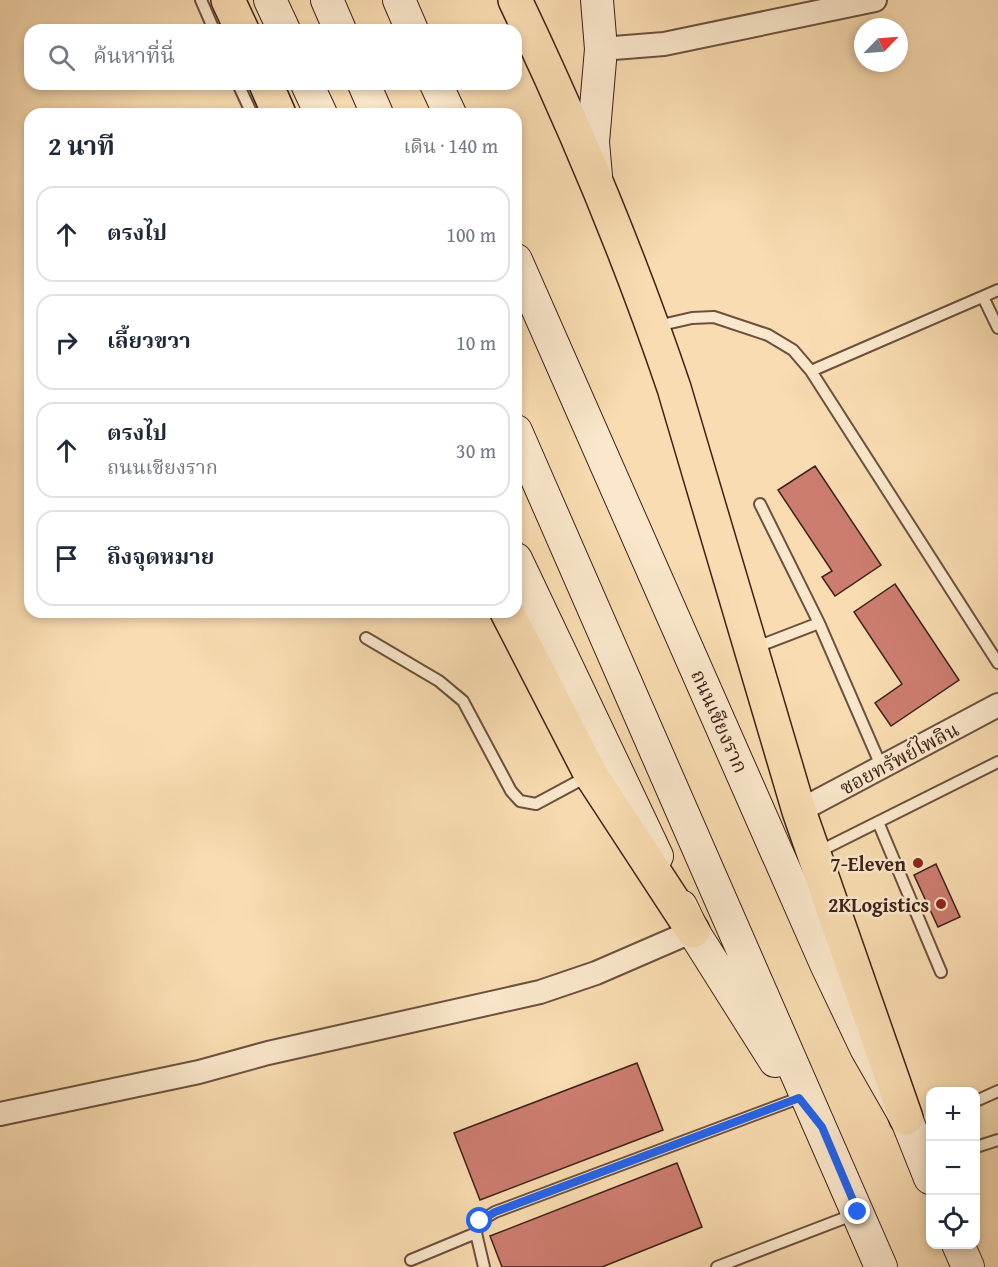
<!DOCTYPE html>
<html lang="th">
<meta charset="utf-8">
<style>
:root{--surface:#fff;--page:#f2f2f3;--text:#1f2937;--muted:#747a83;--line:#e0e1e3}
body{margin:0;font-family:"Gentium Book Plus","Noto Serif Thai",serif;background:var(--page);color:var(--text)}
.controls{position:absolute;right:18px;bottom:18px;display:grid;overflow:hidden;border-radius:12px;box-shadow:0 3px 9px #0003}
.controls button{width:54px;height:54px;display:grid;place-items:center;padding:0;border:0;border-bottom:2px solid var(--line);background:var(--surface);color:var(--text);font:30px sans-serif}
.compass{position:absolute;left:854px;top:18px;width:54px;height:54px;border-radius:50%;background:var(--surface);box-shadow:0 3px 9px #0003;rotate:65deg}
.stop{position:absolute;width:18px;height:18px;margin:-14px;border:4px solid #2563eb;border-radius:50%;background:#fff}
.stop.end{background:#2563eb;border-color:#fff;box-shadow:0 2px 6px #0008}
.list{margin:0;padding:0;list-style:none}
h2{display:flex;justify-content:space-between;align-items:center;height:78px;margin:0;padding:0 24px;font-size:26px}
h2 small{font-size:20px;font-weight:400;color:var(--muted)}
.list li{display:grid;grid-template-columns:39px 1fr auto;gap:18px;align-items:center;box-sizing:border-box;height:96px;margin:0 12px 12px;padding:0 12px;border:2px solid var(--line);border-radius:18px}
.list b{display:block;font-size:22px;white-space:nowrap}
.list p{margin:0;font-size:20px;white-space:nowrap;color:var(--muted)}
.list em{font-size:20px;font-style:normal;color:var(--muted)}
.icon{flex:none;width:33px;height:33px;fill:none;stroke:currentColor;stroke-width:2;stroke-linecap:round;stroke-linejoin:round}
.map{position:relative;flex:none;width:998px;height:1267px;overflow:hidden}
.search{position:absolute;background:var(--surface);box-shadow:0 3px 9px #0003;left:24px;top:24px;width:498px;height:66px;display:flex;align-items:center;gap:15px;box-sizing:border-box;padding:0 21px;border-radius:18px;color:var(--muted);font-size:22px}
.panel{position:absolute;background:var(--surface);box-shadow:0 3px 9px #0003;left:24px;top:108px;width:498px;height:510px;border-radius:18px}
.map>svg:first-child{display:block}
.building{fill:#cd7d70;stroke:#3d2117;stroke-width:1.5}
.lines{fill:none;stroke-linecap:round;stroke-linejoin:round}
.service-casing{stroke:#6c503e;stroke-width:14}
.minor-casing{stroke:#6c503e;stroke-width:26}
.secondary-casing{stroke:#3d2117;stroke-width:34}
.motorway-casing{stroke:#3d2117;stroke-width:36}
.service{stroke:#fbe8cc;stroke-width:10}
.minor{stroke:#fbe8cc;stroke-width:22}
.secondary{stroke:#fbe8cc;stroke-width:32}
.motorway{stroke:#f9dcb1;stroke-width:33}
.route{stroke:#2563eb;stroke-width:8}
.poi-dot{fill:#8f2418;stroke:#fbe8cc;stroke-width:2}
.labels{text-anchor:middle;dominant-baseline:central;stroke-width:5;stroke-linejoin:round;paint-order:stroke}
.street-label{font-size:20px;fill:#3d2117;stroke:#fbe8cc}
.poi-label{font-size:20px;font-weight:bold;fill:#3d2117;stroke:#fbe8cc;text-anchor:end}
</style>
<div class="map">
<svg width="998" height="1267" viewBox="0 0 998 1267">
<rect width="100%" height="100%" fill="#f9dcb1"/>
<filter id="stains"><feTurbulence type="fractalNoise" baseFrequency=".00333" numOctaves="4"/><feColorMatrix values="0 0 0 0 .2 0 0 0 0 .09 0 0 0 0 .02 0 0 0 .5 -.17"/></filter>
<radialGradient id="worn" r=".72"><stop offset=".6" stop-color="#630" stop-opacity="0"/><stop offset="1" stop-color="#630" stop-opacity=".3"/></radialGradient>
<path class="building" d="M815 466 881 565 835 596 822 577 832 571 778 490Z
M895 584 959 680 891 726 875 703 902 684 854 612Z
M936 864 960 917 938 927 914 875Z
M637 1063 663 1130 480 1200 454 1133Z
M677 1163 702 1227 602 1267H502L490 1236Z"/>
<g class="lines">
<g class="service-casing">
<path id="service" d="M201 0 214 30
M238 84 252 114
M983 297 998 328
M657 326 692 318 714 317 768 335 793 350 811 371 998 663
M811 371 998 290
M760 504 819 623 882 768
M366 638 439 681 463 701 511 791 520 801 536 804 588 776
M754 648 819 623
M878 822 941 972
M818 852 998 762
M976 1101 998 1091
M976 1147 998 1140
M411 1260 476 1233
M484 1267 476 1233 480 1221 495 1212 799 1098
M717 1267 855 1214"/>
</g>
<g class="minor-casing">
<path id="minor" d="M601 49 664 44 875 0
M799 811 998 705
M0 1114 199 1072 268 1053 540 992 596 973 693 931"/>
</g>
<g class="secondary-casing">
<path id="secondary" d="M270 0 284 30
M327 0 340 30
M399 0 412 30
M307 84 321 114
M364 84 377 114
M436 84 450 114
M596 176 593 142 601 49 597 0
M516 260 826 964 866 1048 906 1118 930 1178
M516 431 881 1267
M516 559 657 856
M681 906 693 931 775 1061
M958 1244 968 1267"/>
</g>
<g class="motorway-casing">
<path id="motorway" d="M228 0 242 30
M515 0C575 126 629 255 674 388L799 811 906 1118
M266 84 279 114
M507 612 591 775 693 931"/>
</g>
<use href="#service" class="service"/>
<use href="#minor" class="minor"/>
<use href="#secondary" class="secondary"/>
<use href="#motorway" class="motorway"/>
</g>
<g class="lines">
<path class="route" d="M480 1221 495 1212 799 1098 822 1127 858 1212"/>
</g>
<g class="poi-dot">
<circle cx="918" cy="863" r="6"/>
<circle cx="941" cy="904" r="6"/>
</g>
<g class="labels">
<g class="street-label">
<text transform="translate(720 721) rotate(66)">ถนนเชียงราก</text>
<text transform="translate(899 758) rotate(-28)">ซอยทรัพย์ไพลิน</text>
</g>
<g class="poi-label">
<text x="906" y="863">7-Eleven</text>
<text x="929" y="904">2KLogistics</text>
</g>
</g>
<rect width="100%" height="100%" filter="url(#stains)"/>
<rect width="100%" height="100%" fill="url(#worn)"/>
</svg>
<div class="controls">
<button>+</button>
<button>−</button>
<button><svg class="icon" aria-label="locate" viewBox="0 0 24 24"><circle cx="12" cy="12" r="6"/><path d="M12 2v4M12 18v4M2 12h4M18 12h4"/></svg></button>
</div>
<svg class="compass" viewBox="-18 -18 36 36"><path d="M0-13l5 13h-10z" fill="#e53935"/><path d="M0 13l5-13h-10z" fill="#747a83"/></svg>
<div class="stop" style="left:480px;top:1221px"></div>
<div class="stop end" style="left:858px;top:1212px"></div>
<div class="search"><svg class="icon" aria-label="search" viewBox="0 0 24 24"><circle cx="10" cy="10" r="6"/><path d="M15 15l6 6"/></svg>ค้นหาที่นี่</div>
<section class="panel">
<h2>2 นาที<small>เดิน · 140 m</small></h2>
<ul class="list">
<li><svg class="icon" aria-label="ahead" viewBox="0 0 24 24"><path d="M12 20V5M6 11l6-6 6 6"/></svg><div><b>ตรงไป</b></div><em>100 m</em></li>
<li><svg class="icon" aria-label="right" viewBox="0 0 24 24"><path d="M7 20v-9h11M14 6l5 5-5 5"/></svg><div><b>เลี้ยวขวา</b></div><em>10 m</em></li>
<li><svg class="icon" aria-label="ahead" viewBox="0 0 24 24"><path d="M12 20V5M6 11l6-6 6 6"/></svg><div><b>ตรงไป</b><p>ถนนเชียงราก</p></div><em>30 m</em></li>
<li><svg class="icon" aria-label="arrive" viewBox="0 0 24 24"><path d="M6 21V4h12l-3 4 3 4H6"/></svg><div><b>ถึงจุดหมาย</b></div></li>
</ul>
</section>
</div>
